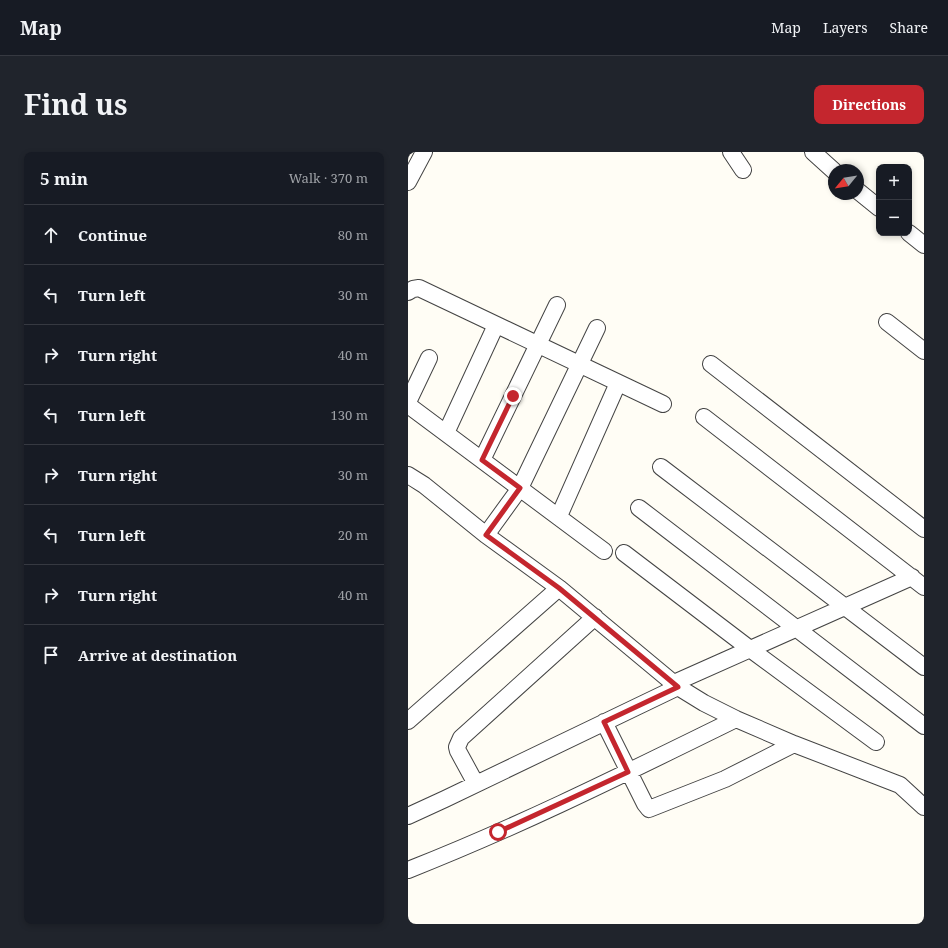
<!DOCTYPE html>
<meta charset="utf-8">
<style>
:root{--surface:#171b24;--page:#20242c;--text:#f1f3f6;--muted:#9ea1a6;--line:#363941;--accent:#c4262e}
body{margin:0;font-family:"Noto Serif",serif;background:var(--page);color:var(--text)}
.controls{position:absolute;right:12px;top:12px;display:grid;overflow:hidden;border-radius:8px;box-shadow:0 2px 6px #0003}
.controls button{width:36px;height:36px;display:grid;place-items:center;padding:0;border:0;border-bottom:1px solid var(--line);background:var(--surface);color:var(--text);font:20px sans-serif}
.compass{position:absolute;left:420px;top:12px;width:36px;height:36px;border-radius:50%;background:var(--surface);box-shadow:0 2px 6px #0003;rotate:240deg}
.stop{position:absolute;width:12px;height:12px;margin:-9px;border:3px solid #c4262e;border-radius:50%;background:#fff}
.stop.end{background:#c4262e;border-color:#fff;box-shadow:0 1px 4px #0008}
.list{margin:0;padding:0;list-style:none}
h2{display:flex;justify-content:space-between;align-items:center;height:52px;margin:0;padding:0 16px;font-size:17px}
h2 small{font-size:13px;font-weight:400;color:var(--muted)}
.list li{display:grid;grid-template-columns:26px 1fr auto;gap:12px;align-items:center;box-sizing:border-box;height:60px;padding:0 16px;border-top:1px solid var(--line)}
.list b{display:block;font-size:15px;white-space:nowrap}
.list em{font-size:13px;font-style:normal;color:var(--muted)}
.icon{flex:none;width:22px;height:22px;fill:none;stroke:currentColor;stroke-width:2;stroke-linecap:round;stroke-linejoin:round}
.map{position:relative;flex:none;width:516px;height:772px;overflow:hidden;border-radius:8px}
header{display:flex;align-items:center;gap:24px;box-sizing:border-box;height:56px;padding:0 20px;background:var(--surface);border-bottom:1px solid var(--line)}
header strong{font-size:19px}
nav{display:flex;gap:22px;margin-inline-start:auto;font-size:14px}
.intro{display:flex;align-items:center;justify-content:space-between;box-sizing:border-box;height:96px;padding:0 24px}
h1{margin:0;font-size:28px}
.button{padding:10px 18px;border-radius:8px;background:var(--accent);color:#fff;font-size:14px;font-weight:700}
main{display:flex;gap:24px;padding:0 24px}
aside{flex:1;background:var(--surface);border-radius:8px;box-shadow:0 2px 6px #0003}
.map>svg:first-child{display:block}
.lines{fill:none;stroke-linecap:round;stroke-linejoin:round}
.minor-casing{stroke:#444;stroke-width:18}
.minor{stroke:#fff;stroke-width:16}
.route{stroke:#c4262e;stroke-width:5}
</style>
<header>
<strong>Map</strong>
<nav><a>Map</a><a>Layers</a><a>Share</a></nav>
</header>
<div class="intro"><h1>Find us</h1><a class="button">Directions</a></div>
<main>
<aside>
<h2>5 min<small>Walk · 370 m</small></h2>
<ul class="list">
<li><svg class="icon" aria-label="ahead" viewBox="0 0 24 24"><path d="M12 20V5M6 11l6-6 6 6"/></svg><div><b>Continue</b></div><em>80 m</em></li>
<li><svg class="icon" aria-label="left" viewBox="0 0 24 24"><path d="M17 20v-9H6M10 6l-5 5 5 5"/></svg><div><b>Turn left</b></div><em>30 m</em></li>
<li><svg class="icon" aria-label="right" viewBox="0 0 24 24"><path d="M7 20v-9h11M14 6l5 5-5 5"/></svg><div><b>Turn right</b></div><em>40 m</em></li>
<li><svg class="icon" aria-label="left" viewBox="0 0 24 24"><path d="M17 20v-9H6M10 6l-5 5 5 5"/></svg><div><b>Turn left</b></div><em>130 m</em></li>
<li><svg class="icon" aria-label="right" viewBox="0 0 24 24"><path d="M7 20v-9h11M14 6l5 5-5 5"/></svg><div><b>Turn right</b></div><em>30 m</em></li>
<li><svg class="icon" aria-label="left" viewBox="0 0 24 24"><path d="M17 20v-9H6M10 6l-5 5 5 5"/></svg><div><b>Turn left</b></div><em>20 m</em></li>
<li><svg class="icon" aria-label="right" viewBox="0 0 24 24"><path d="M7 20v-9h11M14 6l5 5-5 5"/></svg><div><b>Turn right</b></div><em>40 m</em></li>
<li><svg class="icon" aria-label="arrive" viewBox="0 0 24 24"><path d="M6 21V4h12l-3 4 3 4H6"/></svg><div><b>Arrive at destination</b></div></li>
</ul>
</aside>
<div class="map">
<svg width="516" height="772" viewBox="0 0 516 772">
<rect width="100%" height="100%" fill="#fffdf5"/>
<g class="lines">
<g class="minor-casing">
<path id="minor" d="M323 0 335 18
M405 0 426 19
M0 30 16 0
M450 39 471 56
M501 81 516 93
M0 140 5 137 11 136 255 252
M479 170 516 199
M303 212 516 377
M0 250 21 206
M0 253 196 399
M296 265 516 435
M38 281 88 173
M74 308 149 153
M253 315 516 515
M0 323 16 333 78 383 151 436 270 535 296 551 328 567 386 592 492 633 516 655
M231 356 516 574
M151 364 210 231
M78 383 112 336 189 176
M216 401 342 497 468 590
M266 531 504 425
M0 569 151 436
M196 570 237 652 241 657 317 627 386 592
M68 632 50 599 49 595 53 586 187 465
M0 664 37 647 270 535
M0 718C112 674 220 620 328 567"/>
</g>
<use href="#minor" class="minor"/>
</g>
<g class="lines">
<path class="route" d="M90 680 220 620 196 570 270 535 151 436 78 383 112 336 74 308 105 244"/>
</g>
</svg>
<div class="controls">
<button>+</button>
<button>−</button>
</div>
<svg class="compass" viewBox="-18 -18 36 36"><path d="M0-13l5 13h-10z" fill="#e53935"/><path d="M0 13l5-13h-10z" fill="#9ea1a6"/></svg>
<div class="stop" style="left:90px;top:680px"></div>
<div class="stop end" style="left:105px;top:244px"></div>
</div>
</main>
